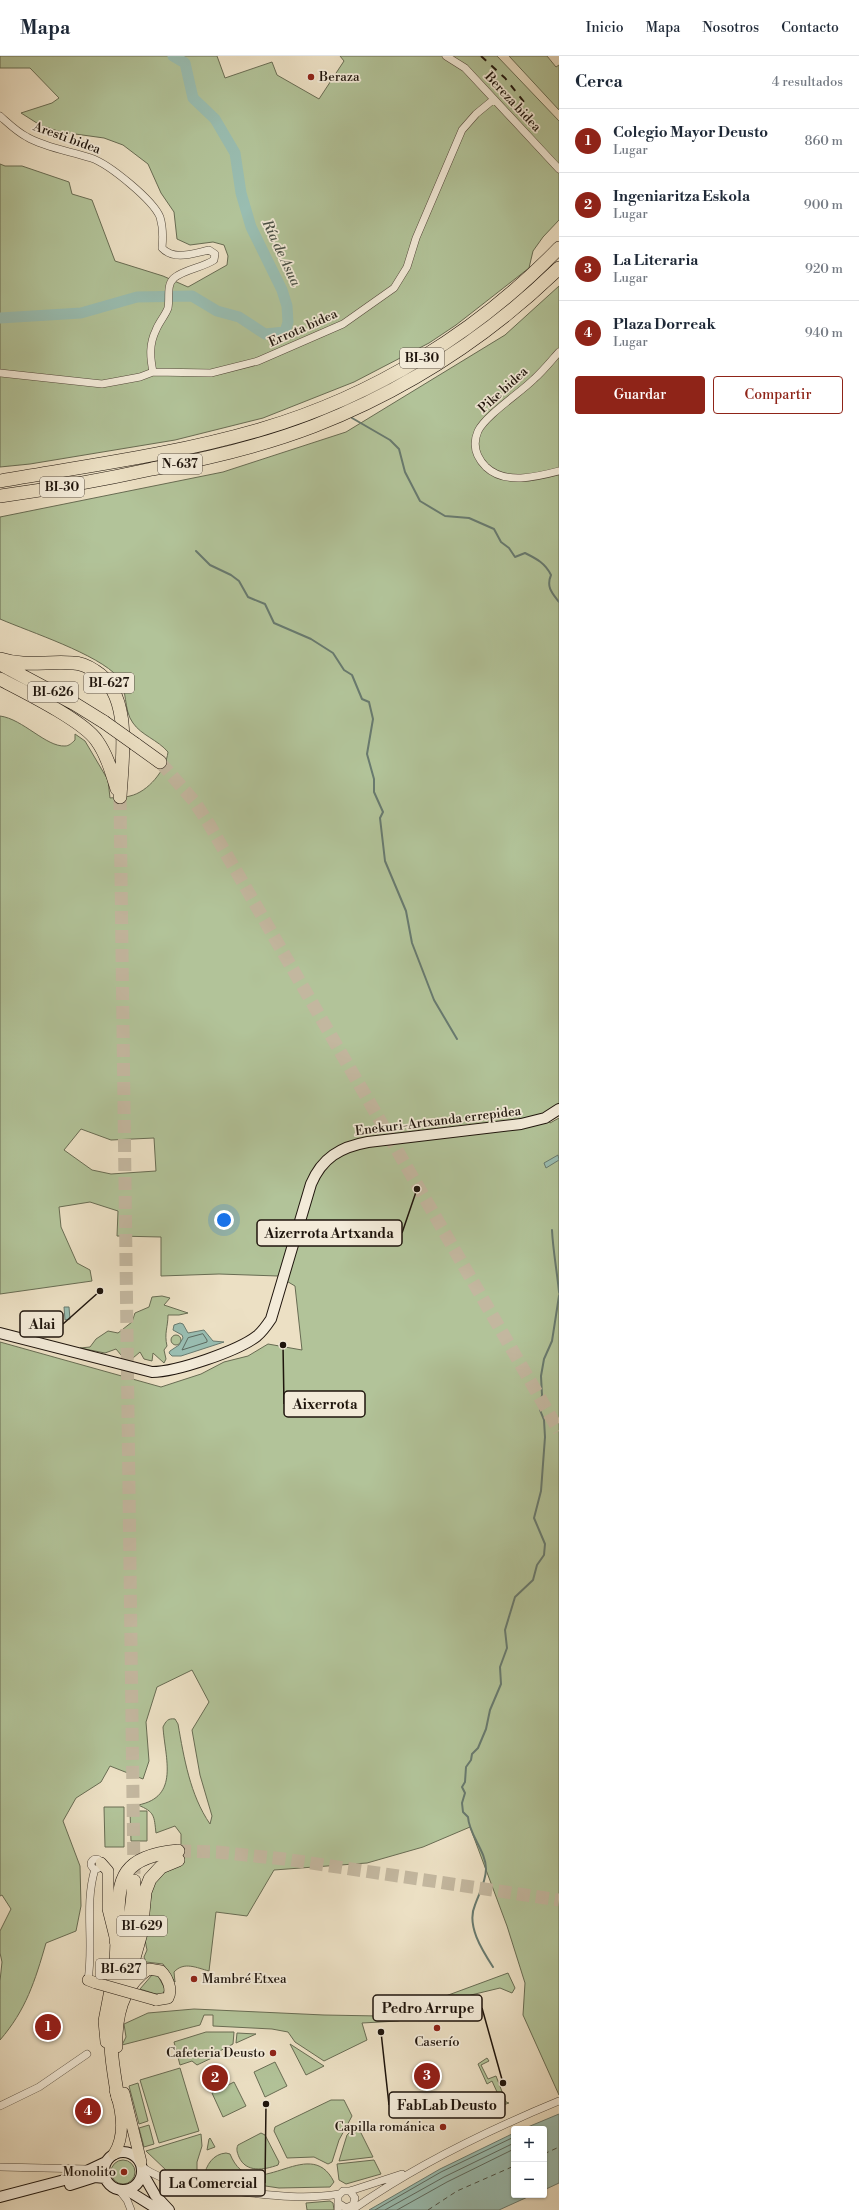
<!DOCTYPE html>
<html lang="es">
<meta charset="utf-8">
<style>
:root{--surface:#fff;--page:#f6f6f7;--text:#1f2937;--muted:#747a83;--line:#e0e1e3;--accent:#8f2418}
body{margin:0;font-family:"Libre Bodoni",serif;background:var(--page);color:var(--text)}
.controls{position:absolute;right:12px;bottom:12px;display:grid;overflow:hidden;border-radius:4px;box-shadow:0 1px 3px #0004}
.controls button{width:36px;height:36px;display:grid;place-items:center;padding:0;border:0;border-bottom:1px solid var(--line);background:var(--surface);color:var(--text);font:20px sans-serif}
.you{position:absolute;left:224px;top:1164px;width:14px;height:14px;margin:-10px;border:3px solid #fff;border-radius:50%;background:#1a73e8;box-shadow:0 0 0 6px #1a73e833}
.badge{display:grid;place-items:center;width:26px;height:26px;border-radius:50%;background:var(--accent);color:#fff;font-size:13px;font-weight:700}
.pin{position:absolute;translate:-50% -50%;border:2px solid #fff;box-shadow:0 1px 4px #0006}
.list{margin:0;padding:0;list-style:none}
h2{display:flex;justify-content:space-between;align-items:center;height:52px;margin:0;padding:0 16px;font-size:17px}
h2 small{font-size:13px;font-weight:400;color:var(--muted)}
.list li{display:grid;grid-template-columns:26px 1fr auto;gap:12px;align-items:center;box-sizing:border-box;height:64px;padding:0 16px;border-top:1px solid var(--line)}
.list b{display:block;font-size:15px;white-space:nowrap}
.list p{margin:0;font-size:13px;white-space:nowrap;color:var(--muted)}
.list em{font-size:13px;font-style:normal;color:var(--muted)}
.actions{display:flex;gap:8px;padding:12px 16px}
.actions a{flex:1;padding:9px 0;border:1px solid var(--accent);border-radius:4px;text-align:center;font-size:14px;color:var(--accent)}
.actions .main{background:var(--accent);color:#fff}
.map{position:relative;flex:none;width:559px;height:2154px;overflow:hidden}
header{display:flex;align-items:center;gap:24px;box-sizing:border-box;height:56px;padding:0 20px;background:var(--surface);border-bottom:1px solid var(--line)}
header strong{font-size:19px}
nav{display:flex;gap:22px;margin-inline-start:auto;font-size:14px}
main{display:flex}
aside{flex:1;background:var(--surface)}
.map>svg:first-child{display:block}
.green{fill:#b2c399;stroke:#686c53;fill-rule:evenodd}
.water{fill:#99bdb1;stroke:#687a6f}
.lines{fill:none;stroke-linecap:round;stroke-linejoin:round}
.shore{stroke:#5c695f;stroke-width:1}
.stream{stroke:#687a6f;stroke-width:2}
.river{stroke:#99bdb1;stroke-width:11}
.ferry{stroke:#4a5046;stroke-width:1;stroke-dasharray:5 4;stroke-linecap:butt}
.highway-tunnel{stroke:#c3b79f;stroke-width:13;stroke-dasharray:13 6;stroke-linecap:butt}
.street-casing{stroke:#52483b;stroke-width:8}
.secondary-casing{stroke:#1f150d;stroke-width:12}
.primary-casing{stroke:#1f150d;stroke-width:12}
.highway-casing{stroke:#1f150d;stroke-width:14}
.street{stroke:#f3ebd9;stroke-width:7}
.secondary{stroke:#f3ebd9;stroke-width:10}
.primary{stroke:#ece0c4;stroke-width:11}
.highway{stroke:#ece0c4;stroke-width:13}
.rail{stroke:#1f150d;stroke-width:2;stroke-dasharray:7 7;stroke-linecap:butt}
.primary-bridge-casing{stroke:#1f150d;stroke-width:12;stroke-linecap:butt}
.highway-bridge-casing{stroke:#1f150d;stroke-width:14;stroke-linecap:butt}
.primary-bridge{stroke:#ece0c4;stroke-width:11}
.highway-bridge{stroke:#ece0c4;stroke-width:13}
.poi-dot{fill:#8f2418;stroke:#f3ebd9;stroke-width:1.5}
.labels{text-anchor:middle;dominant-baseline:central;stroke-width:3.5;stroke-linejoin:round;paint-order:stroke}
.shield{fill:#f3ebd9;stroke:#5f554a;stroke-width:1}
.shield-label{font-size:12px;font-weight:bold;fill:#1f150d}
.poi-label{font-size:13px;fill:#1f150d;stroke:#f3ebd9;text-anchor:end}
.street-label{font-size:13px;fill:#1f150d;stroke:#f3ebd9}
.water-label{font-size:14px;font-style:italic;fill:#4a5046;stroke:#f3ebd9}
.leader{fill:none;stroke:#1f150d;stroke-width:1.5}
.callout-dot{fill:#1f150d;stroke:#f3ebd9;stroke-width:1.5}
.callout{fill:#f3ebd9;stroke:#1f150d;stroke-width:1.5}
.callout-label{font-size:14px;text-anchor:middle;font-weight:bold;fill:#1f150d}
</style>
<header>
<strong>Mapa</strong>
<nav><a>Inicio</a><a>Mapa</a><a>Nosotros</a><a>Contacto</a></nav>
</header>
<main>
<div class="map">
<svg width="559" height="2154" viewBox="0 0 559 2154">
<rect width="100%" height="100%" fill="#ece0c4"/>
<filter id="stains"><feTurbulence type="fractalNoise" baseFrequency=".005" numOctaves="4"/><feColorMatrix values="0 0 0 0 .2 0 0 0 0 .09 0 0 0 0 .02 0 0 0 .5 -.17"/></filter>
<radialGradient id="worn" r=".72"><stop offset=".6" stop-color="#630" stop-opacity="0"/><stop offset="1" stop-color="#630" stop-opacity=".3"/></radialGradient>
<path class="green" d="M0 0H217L225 22 272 6 277 19 319 43 344 5 340 0H497L559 65V164L543 181 533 195 529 212 456 269 429 287 354 326 263 362 175 384 30 408 0 411V108L5 110H22L69 126 72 138 92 144 115 205 163 220 188 231 227 209 228 200 224 189 213 186 190 189 177 183 174 156 161 137 148 108 123 89 104 82 61 76 40 69 21 57 52 47 59 42 30 12H0Z
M509 0H547L556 11 559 9V54Z
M559 230V1048L544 1057 550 1067 559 1062V2039L523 1959 525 1927 507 1870 470 1771 423 1791 367 1807 274 1814 247 1860 216 1856 209 1915C197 1912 184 1905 174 1916L175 1926 163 1908 146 1906 144 1901 147 1894 145 1884 152 1832 156 1823 181 1792V1778L175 1770 156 1777C154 1760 155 1756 138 1749 180 1741 165 1702 163 1671 166 1665 168 1662 175 1663L178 1668C184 1702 190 1739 210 1768L212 1760 200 1719 192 1674 209 1646 192 1614 157 1631 146 1666 149 1705 143 1723 110 1710 101 1726 76 1742 63 1765 80 1810 81 1850 76 1875 46 1887C35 1925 26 1954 0 1984V1925L2 1906 0 1897V1875L11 1853 2 1839 0 1840V1286L161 1331 201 1318 224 1306 248 1300 268 1288 302 1294 295 1230 278 1220 219 1218 161 1220V1181L117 1180 118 1155 90 1146 59 1151 61 1171 77 1207 90 1214 92 1225 0 1238V660C23 663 46 691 65 690 69 690 72 687 75 684V678L85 685 108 724 110 742C117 741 124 742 130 740 148 736 166 714 168 696 158 684 141 679 133 667 123 654 128 633 118 621 98 598 30 576 0 563V461L223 416 346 376 505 279ZM81 1073 111 1084 154 1082 156 1115 111 1118 92 1114 64 1094Z
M162 1240 170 1242 164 1249 188 1257 179 1259H168C168 1271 164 1277 167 1290L164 1294 166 1303 164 1307 153 1297 152 1305 144 1303 140 1296 133 1302 121 1299 116 1293 105 1297 80 1292 90 1291 96 1283 108 1275 118 1277 132 1266 135 1257 149 1251 152 1241Z
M171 1284a5 5 0 1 1 10 0a5 5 0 1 1-10 0Z
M104 1751H124V1791H105Z
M130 1755H147V1785H131Z
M508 1917 515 1932 512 1937 500 1932 471 1939 437 1954 398 1965 362 1967 367 1984 324 2005 295 1986 288 1976 272 1973 213 1970V1959H204L200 1969 122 1989 126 1981 124 1968 148 1957 194 1953 324 1959 379 1960 424 1948Z
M157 1918 165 1933 163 1938 159 1939 140 1933 152 1919Z
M206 1976H234L233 1988 214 1998 216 2000 197 2009 192 2005 180 2009 174 1986Z
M237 1977 256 1978 236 1987Z
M290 1988 324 2010 306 2019Z
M487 2002 489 2005 481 2009 488 2023 496 2020 506 2046 509 2047 503 2049 492 2025 487 2028 478 2008Z
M275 2006 287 2030 265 2041 254 2016Z
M180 2012 199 2075 159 2087 140 2024Z
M234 2026 246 2050 223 2061 212 2037Z
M138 2027 148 2065 139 2068 129 2030Z
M331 2044H344L352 2060 339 2084 332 2106 328 2108 314 2101 287 2102 274 2075 275 2071Z
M149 2069 154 2088 144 2091 139 2072Z
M357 2069 373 2101 339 2105 347 2079Z
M261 2077 265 2079 279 2106 278 2109C264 2114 246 2117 239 2101 237 2096 236 2093 238 2089Z
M201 2078 202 2090 197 2106V2120L167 2115 146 2095Z
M210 2082 215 2091 207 2094 209 2083Z
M226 2097 230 2098C253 2154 309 2075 334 2126L330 2131 279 2132 204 2121C206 2109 213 2098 226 2097Z
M374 2104 381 2118 346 2128 339 2124 337 2108Z
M111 2116a12 12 0 1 1 24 0a12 12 0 1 1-24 0Z
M330 2145 333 2147 334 2154H307L306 2147Z"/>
<path class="water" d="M558 1099 559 1104 546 1112 544 1107Z
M64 1251H69L70 1263 65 1264Z
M180 1267 183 1268 188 1277 204 1274 213 1285 224 1286 181 1300H172L169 1297 170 1295 179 1289 183 1282 182 1279 173 1274 174 1269Z
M559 2058V2127L544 2134V2073H523Z
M514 2077V2139H532L499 2154H369L440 2113Z"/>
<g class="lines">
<path class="shore" d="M203 1278 207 1284V1286L182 1294 188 1282Z
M375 2154 441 2116 514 2081
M385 2154 444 2121 514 2087
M397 2154 447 2126 514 2093"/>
<path class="stream" d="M352 362 390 384 399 393 405 416 420 445 445 460 469 462 494 473 501 486 509 492 515 501 525 497C537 503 545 507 551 519 546 531 552 537 559 546
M196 495 210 509 231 519 239 525 248 541 265 548 274 567 311 583 333 597 344 614 352 619 362 643 369 646 373 663 367 698 374 723V736L383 756 380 762 385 805 406 855 412 887 434 944 457 983
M552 1174C553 1195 557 1215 559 1236
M493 1911C482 1894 466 1869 475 1849 479 1838 486 1825 486 1813 486 1795 469 1779 468 1761L463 1756 462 1747 465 1737 462 1731 465 1726 466 1711 471 1704 472 1698 478 1692 486 1673 490 1654 501 1628 500 1611 507 1592 505 1574 515 1541 533 1524 537 1509 544 1499 545 1488 534 1462 541 1435 545 1381 544 1364 540 1354 542 1339 541 1320 544 1303 552 1285 559 1240"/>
<path class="river" d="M0 262 81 257 137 241 192 240 217 255 239 261 265 278 285 276 288 266 287 250 282 234 251 171 241 137 235 97 215 63 193 42 185 7 173 0"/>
<path class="ferry" d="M544 2098 559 2091
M428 2154 457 2135 514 2110"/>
<path class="highway-tunnel" d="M160 706 194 745 209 768 559 1375
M120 741 134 1819
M178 1795 217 1796 284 1803 559 1844"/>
<g class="street-casing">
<path id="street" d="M446 0 465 12 559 113
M0 60C8 67 17 76 27 81 46 92 70 95 91 102 109 108 153 144 160 161 163 171 163 182 162 192 174 205 194 197 209 194L215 198 214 204C202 212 185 213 174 222 166 229 170 242 168 252 165 260 159 266 156 274 149 288 150 301 153 316
M559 296C551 305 543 315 534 323 520 337 486 359 478 375 472 389 476 401 486 411 505 429 536 421 559 415
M0 317 102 328 140 321 153 316 211 317 258 305 343 268 394 232 407 211 416 182 462 74 476 58 493 44
M91 1808a5 5 0 1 1 10 0a5 5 0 1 1-10 0Z
M88 1924C94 1887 84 1849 95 1813
M0 2050 39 2031 87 1998
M0 2111 87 2113
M142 2111C170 2130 200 2131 233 2135 269 2139 303 2144 339 2138
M120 2135 127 2144 131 2154
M338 2147 346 2152 353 2149 355 2142 350 2135
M338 2154V2140L343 2135H350L402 2118
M352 2154C416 2109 486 2075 559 2045"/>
</g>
<g class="secondary-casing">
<path id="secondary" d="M0 1277 152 1316C176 1316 238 1295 257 1280 263 1275 267 1269 271 1263L311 1128C322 1102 340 1091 368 1086L521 1068 545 1062 559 1053
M104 2115a19 19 0 1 1 38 0a19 19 0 1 1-38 0Z
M143 2118 155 2139 169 2154
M70 2129 95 2121 105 2122
M127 2134 159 2154
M0 2141 72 2122 106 2106"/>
</g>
<g class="primary-casing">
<path id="primary" d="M101 1807 108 1815V1853L116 1885 115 1908 104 1965 106 1986
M88 1924 96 1927
M117 1991C116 1961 122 1931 149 1913L161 1915C167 1921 173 1933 168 1942L156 1944
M124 2037 141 2106
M114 2098C126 2079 122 2055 115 2034"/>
</g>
<g class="highway-casing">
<path id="highway" d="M0 425C87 410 177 398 262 373 374 340 478 276 559 192
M0 440C51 433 102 424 152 413 207 403 262 390 314 370 406 334 488 281 559 212
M0 603C24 611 47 605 73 607 80 607 89 611 95 615 133 638 122 703 120 741
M0 608 75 648 104 666
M0 623C23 635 84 665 97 685 107 699 112 717 117 733
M135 688 160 706
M116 1885C121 1831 110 1802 178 1795
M123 1941 141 1877 145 1836 150 1823 161 1811 178 1804
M118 2042C113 2013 108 1983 112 1954 119 1910 132 1869 134 1825"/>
</g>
<use href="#street" class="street"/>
<use href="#secondary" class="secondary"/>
<use href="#primary" class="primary"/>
<use href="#highway" class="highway"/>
<path class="rail" d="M481 0 505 22 528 51"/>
<g class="primary-bridge-casing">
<path id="primary-bridge" d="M96 1927 156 1944"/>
</g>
<g class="highway-bridge-casing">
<path id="highway-bridge" d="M104 666 135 688"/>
</g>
<use href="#primary-bridge" class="primary-bridge"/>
<use href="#highway-bridge" class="highway-bridge"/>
</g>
<g class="poi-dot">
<circle cx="311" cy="21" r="4"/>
<circle cx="194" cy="1923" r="4"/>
<circle cx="437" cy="1972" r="4"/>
<circle cx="273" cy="1997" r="4"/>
<circle cx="443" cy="2071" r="4"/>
<circle cx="124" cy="2116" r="4"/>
</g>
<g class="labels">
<g class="shield">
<rect x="400" y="292" width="44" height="20" rx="3"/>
<rect x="158" y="398" width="44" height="20" rx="3"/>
<rect x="40" y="421" width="44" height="20" rx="3"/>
<rect x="84" y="617" width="50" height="20" rx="3"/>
<rect x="28" y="626" width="50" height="20" rx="3"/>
<rect x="117" y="1860" width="50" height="20" rx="3"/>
<rect x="96" y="1903" width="50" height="20" rx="3"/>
</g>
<g class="shield-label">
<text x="422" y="302">BI-30</text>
<text x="180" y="408">N-637</text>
<text x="62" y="431">BI-30</text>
<text x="109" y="627">BI-627</text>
<text x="53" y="636">BI-626</text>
<text x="142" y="1870">BI-629</text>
<text x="121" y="1913">BI-627</text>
</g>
<g class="poi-label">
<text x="319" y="21" text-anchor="start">Beraza</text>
<text x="202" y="1923" text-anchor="start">Mambré Etxea</text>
<text x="437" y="1986" text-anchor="middle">Caserío</text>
<text x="265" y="1997">Cafeteria Deusto</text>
<text x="435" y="2071">Capilla románica</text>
<text x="116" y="2116">Monolito</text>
</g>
<g class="street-label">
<text transform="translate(513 46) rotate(47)">Bereza bidea</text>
<text transform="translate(67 82) rotate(20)">Aresti bidea</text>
<text transform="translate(303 272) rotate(-24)">Errota bidea</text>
<text transform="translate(503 334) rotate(-42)">Pike bidea</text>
<text transform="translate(438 1065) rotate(-7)">Enekuri-Artxanda errepidea</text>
</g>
<g class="water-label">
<text transform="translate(281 197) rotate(65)">Ría de Asua</text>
</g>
</g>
<path class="leader" d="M417 1133L402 1177M100 1235L63 1268M283 1289L284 1348M503 2027L482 1952M381 1976L389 2049M266 2048L265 2127"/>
<g class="callout-dot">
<circle cx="417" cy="1133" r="4"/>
<circle cx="100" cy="1235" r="4"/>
<circle cx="283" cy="1289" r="4"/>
<circle cx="503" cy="2027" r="4"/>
<circle cx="381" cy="1976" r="4"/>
<circle cx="266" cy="2048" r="4"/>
</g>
<g class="callout">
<rect x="257" y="1164" width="145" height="26" rx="4"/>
<rect x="20" y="1255" width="43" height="26" rx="4"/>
<rect x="284" y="1335" width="81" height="26" rx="4"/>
<rect x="373" y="1939" width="109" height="26" rx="4"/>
<rect x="389" y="2036" width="116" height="26" rx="4"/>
<rect x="160" y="2114" width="105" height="26" rx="4"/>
</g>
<g class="callout-label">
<text x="329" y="1182">Aizerrota Artxanda</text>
<text x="42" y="1273">Alai</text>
<text x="325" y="1353">Aixerrota</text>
<text x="428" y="1957">Pedro Arrupe</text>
<text x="447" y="2054">FabLab Deusto</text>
<text x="213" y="2132">La Comercial</text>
</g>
<rect width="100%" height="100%" filter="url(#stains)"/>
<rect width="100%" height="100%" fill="url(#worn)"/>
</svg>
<div class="controls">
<button>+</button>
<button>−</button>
</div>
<div class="you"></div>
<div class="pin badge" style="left:48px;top:1971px">1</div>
<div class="pin badge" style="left:215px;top:2022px">2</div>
<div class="pin badge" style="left:427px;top:2020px">3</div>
<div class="pin badge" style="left:88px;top:2055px">4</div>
</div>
<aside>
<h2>Cerca<small>4 resultados</small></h2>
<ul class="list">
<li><span class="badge">1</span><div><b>Colegio Mayor Deusto</b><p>Lugar</p></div><em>860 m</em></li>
<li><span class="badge">2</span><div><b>Ingeniaritza Eskola</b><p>Lugar</p></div><em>900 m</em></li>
<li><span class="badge">3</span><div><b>La Literaria</b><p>Lugar</p></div><em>920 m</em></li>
<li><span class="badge">4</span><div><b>Plaza Dorreak</b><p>Lugar</p></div><em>940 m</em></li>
</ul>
<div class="actions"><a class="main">Guardar</a><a>Compartir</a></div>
</aside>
</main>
